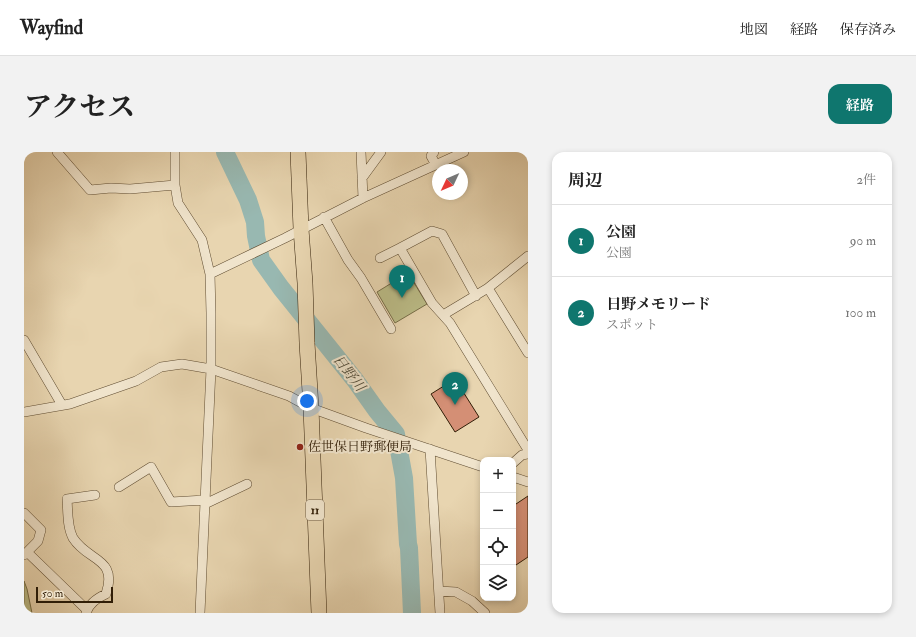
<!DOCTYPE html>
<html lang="ja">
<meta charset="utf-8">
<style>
:root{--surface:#fff;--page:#f2f2f2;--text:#222;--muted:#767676;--line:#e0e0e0;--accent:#0f766e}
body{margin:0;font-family:"IM FELL Double Pica","Noto Serif JP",serif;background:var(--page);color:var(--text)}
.controls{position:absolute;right:12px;bottom:12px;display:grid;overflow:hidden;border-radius:8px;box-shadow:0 2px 6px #0003}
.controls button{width:36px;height:36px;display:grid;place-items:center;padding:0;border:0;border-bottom:1px solid var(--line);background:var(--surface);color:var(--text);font:20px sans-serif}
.compass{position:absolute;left:408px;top:12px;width:36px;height:36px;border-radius:50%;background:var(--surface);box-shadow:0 2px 6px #0003;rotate:226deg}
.scale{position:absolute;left:12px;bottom:10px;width:77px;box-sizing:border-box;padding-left:4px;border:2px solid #311e07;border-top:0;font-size:11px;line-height:14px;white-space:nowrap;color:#311e07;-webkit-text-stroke:3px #f0e4cc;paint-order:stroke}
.you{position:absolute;left:283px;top:249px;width:14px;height:14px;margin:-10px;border:3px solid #fff;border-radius:50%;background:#1a73e8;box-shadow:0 0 0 6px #1a73e833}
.badge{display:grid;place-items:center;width:26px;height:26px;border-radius:50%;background:var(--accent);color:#fff;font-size:13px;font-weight:700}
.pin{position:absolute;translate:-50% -33px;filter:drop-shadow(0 1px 2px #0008)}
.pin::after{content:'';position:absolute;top:21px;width:14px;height:12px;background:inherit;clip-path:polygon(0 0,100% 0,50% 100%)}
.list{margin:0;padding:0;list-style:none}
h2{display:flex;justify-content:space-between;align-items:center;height:52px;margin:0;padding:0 16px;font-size:17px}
h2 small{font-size:13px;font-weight:400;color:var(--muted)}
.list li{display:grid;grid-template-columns:26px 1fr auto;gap:12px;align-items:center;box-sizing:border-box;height:72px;padding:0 16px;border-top:1px solid var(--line)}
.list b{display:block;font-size:15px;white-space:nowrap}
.list p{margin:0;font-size:13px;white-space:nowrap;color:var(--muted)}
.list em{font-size:13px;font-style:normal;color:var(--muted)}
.icon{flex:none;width:22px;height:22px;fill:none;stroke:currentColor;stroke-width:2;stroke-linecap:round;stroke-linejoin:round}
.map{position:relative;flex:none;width:504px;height:461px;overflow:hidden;border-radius:12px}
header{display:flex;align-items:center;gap:24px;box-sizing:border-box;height:56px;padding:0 20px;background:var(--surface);border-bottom:1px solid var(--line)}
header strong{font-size:19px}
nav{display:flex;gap:22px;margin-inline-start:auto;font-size:14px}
.intro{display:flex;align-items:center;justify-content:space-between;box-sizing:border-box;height:96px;padding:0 24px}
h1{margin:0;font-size:28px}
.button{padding:10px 18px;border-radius:12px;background:var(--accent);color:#fff;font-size:14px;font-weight:700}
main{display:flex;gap:24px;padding:0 24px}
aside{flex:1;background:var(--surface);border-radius:12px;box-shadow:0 2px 6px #0003}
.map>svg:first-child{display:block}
.green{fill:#bbbc87;stroke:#766d47}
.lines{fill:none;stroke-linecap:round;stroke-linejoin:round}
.river{stroke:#98b8b1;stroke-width:18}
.building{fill:#d48f75;stroke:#311e07}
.street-casing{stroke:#5f4c31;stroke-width:10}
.primary-casing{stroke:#311e07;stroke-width:16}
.street{stroke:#f0e4cc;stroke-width:9}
.primary{stroke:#e8d5b0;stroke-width:15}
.poi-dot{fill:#8f2418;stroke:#f0e4cc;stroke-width:1.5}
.labels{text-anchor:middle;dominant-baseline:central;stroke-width:4;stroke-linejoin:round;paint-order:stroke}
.shield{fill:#f0e4cc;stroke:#6a5942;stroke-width:1}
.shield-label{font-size:12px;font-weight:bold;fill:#311e07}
.poi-label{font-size:13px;fill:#311e07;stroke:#f0e4cc;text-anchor:start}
.water-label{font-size:14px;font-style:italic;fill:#504c3a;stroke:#f0e4cc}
</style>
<header>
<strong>Wayfind</strong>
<nav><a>地図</a><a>経路</a><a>保存済み</a></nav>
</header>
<div class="intro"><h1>アクセス</h1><a class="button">経路</a></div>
<main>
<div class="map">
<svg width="504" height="461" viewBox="0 0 504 461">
<rect width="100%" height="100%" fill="#e8d5b0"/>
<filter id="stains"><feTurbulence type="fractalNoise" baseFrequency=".005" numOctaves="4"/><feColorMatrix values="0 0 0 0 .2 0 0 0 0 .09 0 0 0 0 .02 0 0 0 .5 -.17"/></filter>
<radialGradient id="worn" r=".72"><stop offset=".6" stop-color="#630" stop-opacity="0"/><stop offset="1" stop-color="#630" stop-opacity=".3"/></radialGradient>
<path class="green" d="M384 121 403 152 371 171 353 140Z
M0 429 3 437 8 461H0Z"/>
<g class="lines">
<path class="river" d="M201 0 224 48 231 70 232 84 237 108 257 136 331 228 353 259 372 282 380 326 384 392 385 396 388 461"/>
</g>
<path class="building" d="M431 227 455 265 431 280 407 242Z
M504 344V405L489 415V354Z"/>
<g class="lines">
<g class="street-casing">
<path id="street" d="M33 0 66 38 87 36 106 37 151 33
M151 0V33L154 51 178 88 186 122 187 161V217L176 461
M337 0 339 46
M410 0 407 4 412 13
M338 26 357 0
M300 65 324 108 337 126 367 177
M376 96 408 79 418 82 452 144
M356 106 376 96 408 151 426 171 504 298
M186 122 261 86 339 46 440 0
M464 136 504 104
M419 163 464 136 504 201
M0 188 38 253
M0 260 46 252 112 229 137 215 158 212 187 217 265 244 287 256 342 276 459 315
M406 297 416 461
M489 311 498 303 504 302
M489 325 504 330
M95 335 127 315 147 350 181 348
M181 352 223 332
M0 361 17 378 14 389 0 403
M3 400 63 458
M415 439 432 440 448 449 461 461
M62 461C65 452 73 446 82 442 94 405 64 410 49 386 43 375 44 359 43 347L71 343"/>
</g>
<g class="primary-casing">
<path id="primary" d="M274 0 277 77 281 131 283 191 287 256 295 461"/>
</g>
<use href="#street" class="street"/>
<use href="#primary" class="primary"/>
</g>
<circle class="poi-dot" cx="276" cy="295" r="4"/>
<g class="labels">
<rect class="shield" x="282" y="348" width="18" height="20" rx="3"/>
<g class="shield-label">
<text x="291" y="358">11</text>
</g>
<g class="poi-label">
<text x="284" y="295">佐世保日野郵便局</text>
</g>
<g class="water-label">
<text transform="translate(325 221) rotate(52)">日野川</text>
</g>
</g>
<rect width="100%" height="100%" filter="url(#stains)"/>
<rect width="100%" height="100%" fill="url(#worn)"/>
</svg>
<div class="controls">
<button>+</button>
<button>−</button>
<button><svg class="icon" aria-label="locate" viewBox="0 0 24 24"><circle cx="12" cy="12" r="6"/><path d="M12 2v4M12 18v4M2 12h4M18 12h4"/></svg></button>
<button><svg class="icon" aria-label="layers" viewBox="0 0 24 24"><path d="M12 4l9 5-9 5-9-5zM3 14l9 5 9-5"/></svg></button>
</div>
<svg class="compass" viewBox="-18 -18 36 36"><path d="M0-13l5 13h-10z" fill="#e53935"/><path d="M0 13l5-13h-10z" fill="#767676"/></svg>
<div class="scale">50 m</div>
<div class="you"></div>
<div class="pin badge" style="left:378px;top:146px">1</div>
<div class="pin badge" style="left:431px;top:253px">2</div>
</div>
<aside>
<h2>周辺<small>2件</small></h2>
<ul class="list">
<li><span class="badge">1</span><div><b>公園</b><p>公園</p></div><em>90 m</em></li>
<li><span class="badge">2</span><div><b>日野メモリード</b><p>スポット</p></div><em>100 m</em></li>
</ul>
</aside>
</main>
